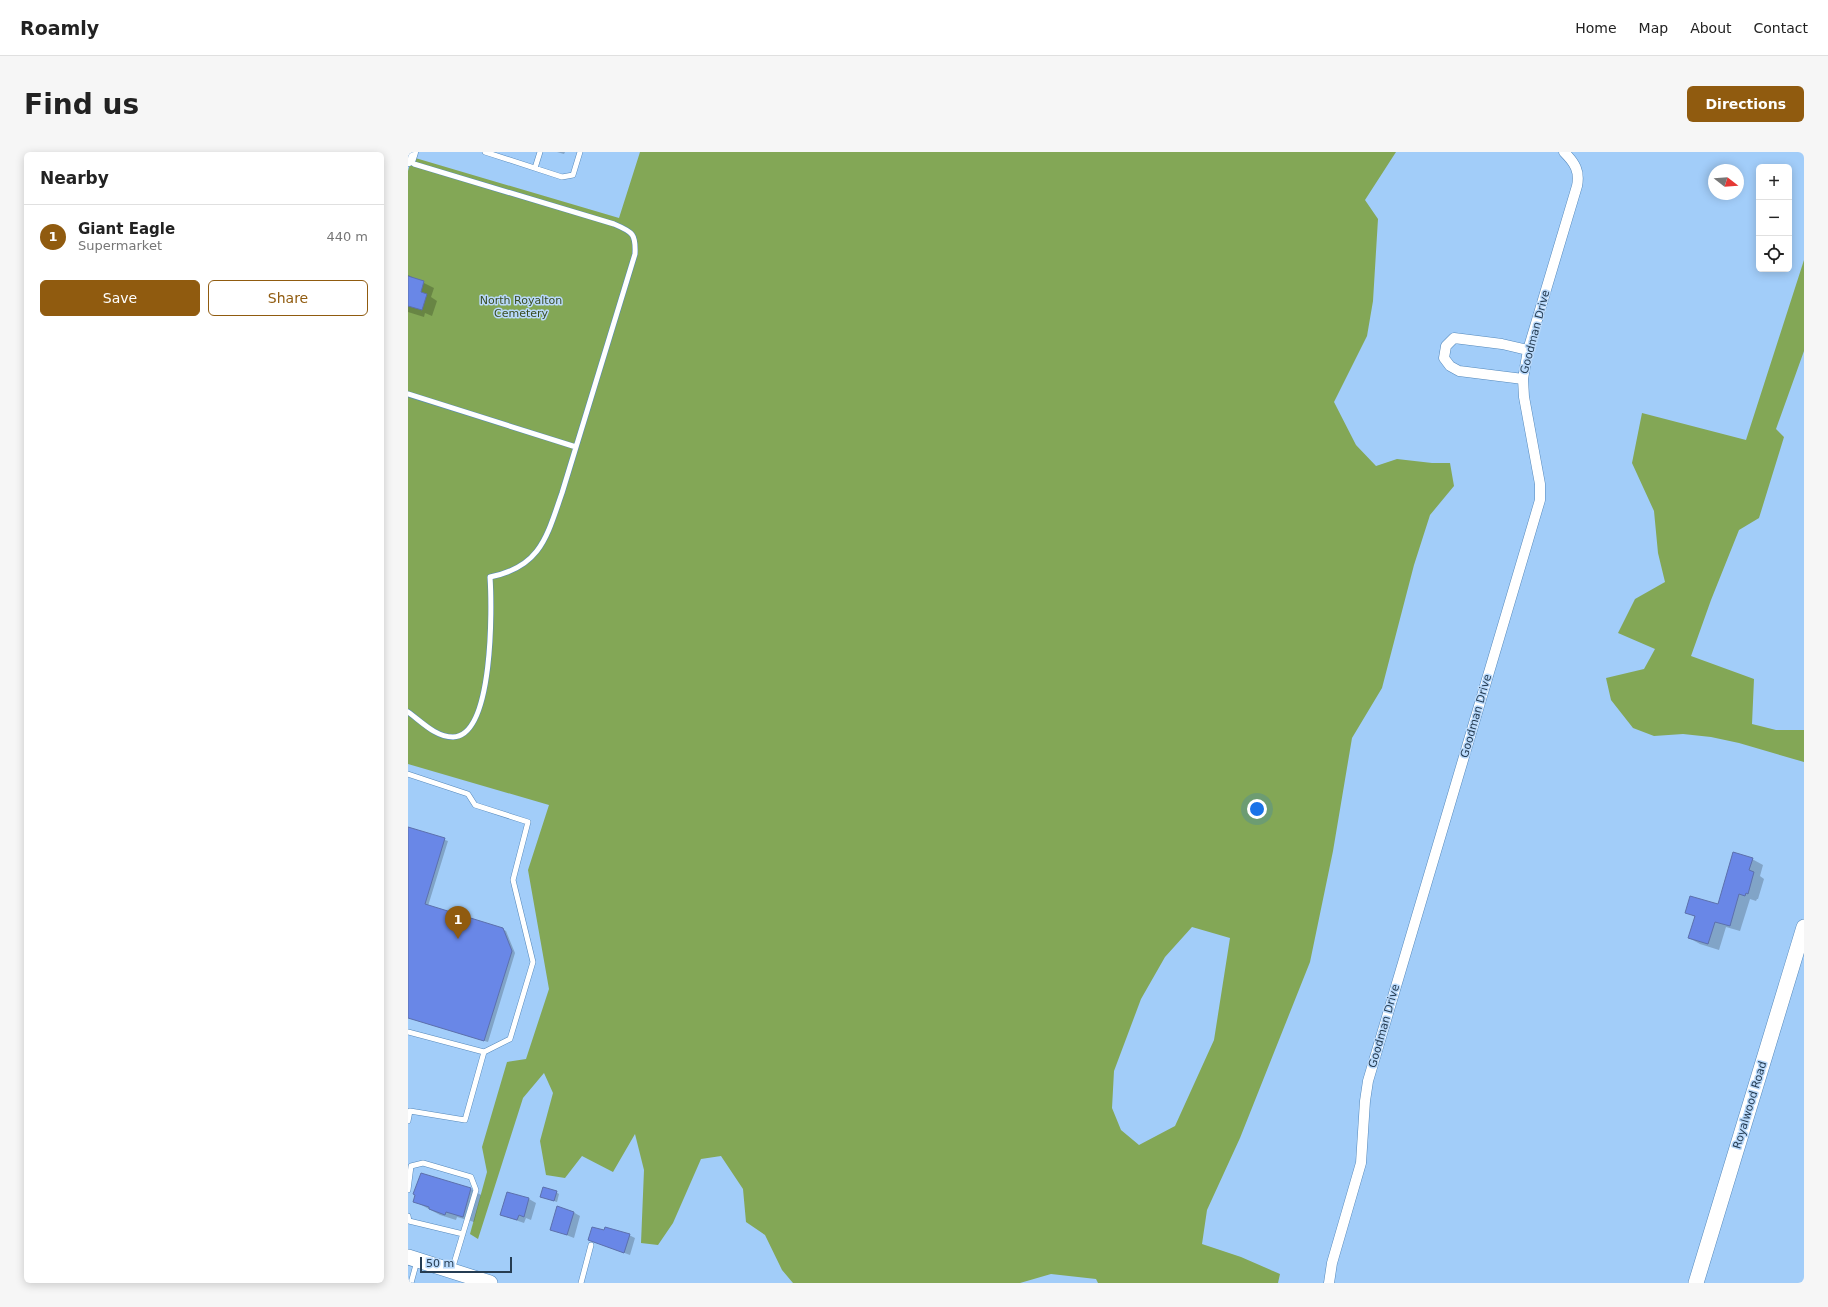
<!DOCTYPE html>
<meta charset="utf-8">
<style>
:root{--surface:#fff;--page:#f6f6f6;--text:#222;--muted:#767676;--line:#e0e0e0;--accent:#905b0f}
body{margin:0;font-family:"DejaVu Sans",sans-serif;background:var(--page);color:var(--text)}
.controls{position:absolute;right:12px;top:12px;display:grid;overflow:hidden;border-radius:6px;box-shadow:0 2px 10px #0003}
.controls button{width:36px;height:36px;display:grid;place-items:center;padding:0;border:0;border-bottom:1px solid var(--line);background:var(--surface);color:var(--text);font:20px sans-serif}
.compass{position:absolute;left:1300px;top:12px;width:36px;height:36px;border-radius:50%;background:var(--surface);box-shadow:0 2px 10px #0003;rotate:107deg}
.scale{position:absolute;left:12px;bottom:10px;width:92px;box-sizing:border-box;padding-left:4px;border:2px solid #253c52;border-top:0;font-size:11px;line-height:14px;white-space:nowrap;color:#253c52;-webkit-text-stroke:3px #b9d9fb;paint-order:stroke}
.you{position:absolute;left:849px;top:657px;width:14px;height:14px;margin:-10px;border:3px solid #fff;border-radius:50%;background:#1a73e8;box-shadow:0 0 0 6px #1a73e833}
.badge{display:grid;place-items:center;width:26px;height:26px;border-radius:50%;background:var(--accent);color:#fff;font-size:13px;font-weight:700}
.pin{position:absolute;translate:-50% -33px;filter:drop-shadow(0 1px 2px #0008)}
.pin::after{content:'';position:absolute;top:21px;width:14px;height:12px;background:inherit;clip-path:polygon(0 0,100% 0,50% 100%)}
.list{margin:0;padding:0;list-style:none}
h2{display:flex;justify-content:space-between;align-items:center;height:52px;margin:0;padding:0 16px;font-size:17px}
h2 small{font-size:13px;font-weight:400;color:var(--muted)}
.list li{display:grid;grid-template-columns:26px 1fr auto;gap:12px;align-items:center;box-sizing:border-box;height:64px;padding:0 16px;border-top:1px solid var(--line)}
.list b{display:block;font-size:15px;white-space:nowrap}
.list p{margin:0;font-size:13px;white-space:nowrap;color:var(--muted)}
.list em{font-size:13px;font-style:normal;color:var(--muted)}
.actions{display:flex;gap:8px;padding:12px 16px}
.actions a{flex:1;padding:9px 0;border:1px solid var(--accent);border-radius:6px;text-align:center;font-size:14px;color:var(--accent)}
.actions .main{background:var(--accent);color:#fff}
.icon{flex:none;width:22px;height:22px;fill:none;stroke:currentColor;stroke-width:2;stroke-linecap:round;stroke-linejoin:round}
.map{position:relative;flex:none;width:1396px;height:1131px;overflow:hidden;border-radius:6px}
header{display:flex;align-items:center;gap:24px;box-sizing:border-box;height:56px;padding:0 20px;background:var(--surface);border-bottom:1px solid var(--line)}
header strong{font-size:19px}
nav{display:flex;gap:22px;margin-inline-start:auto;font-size:14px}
.intro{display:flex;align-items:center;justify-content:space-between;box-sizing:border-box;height:96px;padding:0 24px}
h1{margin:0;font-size:28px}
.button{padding:10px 18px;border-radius:6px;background:var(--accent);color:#fff;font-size:14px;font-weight:700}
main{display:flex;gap:24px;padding:0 24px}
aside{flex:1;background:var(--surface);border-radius:6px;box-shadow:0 2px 10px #0003}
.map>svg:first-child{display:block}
.green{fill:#83a756;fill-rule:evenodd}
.shadow{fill:#0003}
.building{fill:#6987e7;stroke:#5c70ac}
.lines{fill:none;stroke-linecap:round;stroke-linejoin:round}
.lane-casing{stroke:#5488bb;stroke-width:6}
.street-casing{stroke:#5488bb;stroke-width:11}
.secondary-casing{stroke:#5488bb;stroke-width:16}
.primary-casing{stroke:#5488bb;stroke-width:17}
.lane{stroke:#fff;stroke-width:5}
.street{stroke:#fff;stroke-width:10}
.secondary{stroke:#fff;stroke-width:15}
.primary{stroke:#fff;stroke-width:16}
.labels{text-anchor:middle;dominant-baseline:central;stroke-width:3;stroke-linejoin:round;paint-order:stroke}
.park-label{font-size:11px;fill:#394c20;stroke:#b9d9fb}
.street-label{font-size:11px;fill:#253c52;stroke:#b9d9fb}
</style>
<header>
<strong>Roamly</strong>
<nav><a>Home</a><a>Map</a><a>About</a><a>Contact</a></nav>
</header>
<div class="intro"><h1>Find us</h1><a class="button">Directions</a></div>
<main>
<aside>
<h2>Nearby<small></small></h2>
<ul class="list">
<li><span class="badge">1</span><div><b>Giant Eagle</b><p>Supermarket</p></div><em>440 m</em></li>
</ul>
<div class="actions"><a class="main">Save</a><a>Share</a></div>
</aside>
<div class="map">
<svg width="1396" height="1131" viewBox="0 0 1396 1131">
<rect width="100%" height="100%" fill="#a2cdf9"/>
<path class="green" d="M232 0H988L957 48 970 67 965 149 959 184 926 250 948 293 968 314 989 307 1024 311H1042L1046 334 1022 363 1006 413 974 536 944 586 925 699 902 810 832 986 799 1058 794 1092 833 1105 872 1122 870 1131H690L688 1127 643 1122 612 1131H385L374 1118 357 1083 338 1070 335 1037 313 1004 293 1007 265 1071 250 1093 233 1091 236 1018 227 982 205 1020 174 1004 157 1026 138 1023 132 989 145 941 136 921 115 946 70 1087 62 1082 79 1020 74 995 99 910 118 907 141 837 120 718 141 653 0 612V19L4 5 211 66ZM784 775 822 786 806 888 767 974 731 993 713 978 704 956 706 919 733 847 757 805Z
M1396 108V199L1368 277 1376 285 1351 366 1331 378 1303 448 1283 504 1346 527 1344 572 1368 578H1396V610L1331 591 1303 585 1275 582 1246 584 1225 576 1203 548 1198 526 1236 517 1247 497 1210 481 1227 447 1257 430 1250 401 1246 359 1224 311 1234 261 1338 288Z"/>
<path class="shadow" d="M149 0H157L156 2Z
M0 123 26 136 23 145 29 149 24 164 17 161 16 165 0 160Z
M0 676 40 689 20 754 94 777 98 779 107 801 80 890 0 866Z
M1344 707 1355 713 1352 724 1356 727 1350 747H1349L1348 749 1342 747 1332 779 1318 775 1311 798 1292 792 1281 786 1287 765 1279 760 1311 754Z
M63 1037 73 1043 66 1070 49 1065 48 1068 32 1063 6 1049Z
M148 1040 151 1042 149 1050 134 1045Z
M100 1041 121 1047 128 1051 123 1068 118 1066 116 1071 93 1063Z
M165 1060 172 1064 166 1086 143 1077Z
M221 1083 227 1086 222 1103 181 1088Z"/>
<path class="building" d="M0 124 16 129 13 140 19 142 14 158 0 154Z
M0 675 37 686 17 752 95 776 104 799 76 889 0 866Z
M1325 700 1345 706 1341 718 1346 720 1340 742 1338 741 1337 744 1331 742 1322 774 1307 770 1300 792 1280 786 1287 764 1277 761 1282 744 1310 752Z
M13 1021 63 1036 55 1065 38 1060 37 1063 21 1057V1055L5 1050 7 1043 5 1042Z
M135 1035 149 1039 146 1049 132 1045Z
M99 1040 121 1046 116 1065 111 1063 109 1068 92 1063Z
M149 1054 166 1060 159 1083 142 1078Z
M184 1075 196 1078 197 1075 222 1082 216 1101 180 1088Z"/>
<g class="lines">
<g class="lane-casing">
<path id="lane" d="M77 0 154 25 165 23 172 0
M127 16 132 0
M0 242 168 295
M0 560C13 569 27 585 45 585 86 584 84 454 82 425 133 415 139 384 154 341L227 102C228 82 225 80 206 72L6 12
M0 622 60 642 67 653 120 670 105 728 125 810 102 887 76 900
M0 880 76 900 57 968 2 959 0 960
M0 969 2 959
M0 1038 3 1014 15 1011 63 1025 68 1038 44 1118
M0 1064 1 1069 55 1082
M3 1131 9 1109
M173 1131 183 1093"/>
</g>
<g class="street-casing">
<path id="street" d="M1115 227 1051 219 1042 214 1036 206 1038 194 1046 186 1094 192 1120 198
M921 1131 924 1111 953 1011 957 949 960 929 1132 348V332L1116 245 1115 227 1120 198 1169 34C1172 19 1167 11 1156 0"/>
</g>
<g class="secondary-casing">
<path id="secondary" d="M0 1105 82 1131
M1288 1131 1396 775"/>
</g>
<g class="primary-casing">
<path id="primary" d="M0 6 2 0"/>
</g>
<use href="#lane" class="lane"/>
<use href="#street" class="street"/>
<use href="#secondary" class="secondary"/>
<use href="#primary" class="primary"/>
</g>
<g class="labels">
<g class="park-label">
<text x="113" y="148">North Royalton<tspan x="113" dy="13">Cemetery</tspan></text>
</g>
<g class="street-label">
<text transform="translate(1127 180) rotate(-75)">Goodman Drive</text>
<text transform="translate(1068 564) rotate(-74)">Goodman Drive</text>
<text transform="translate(976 874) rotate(-74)">Goodman Drive</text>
<text transform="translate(1342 953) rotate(-73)">Royalwood Road</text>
</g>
</g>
</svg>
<div class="controls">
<button>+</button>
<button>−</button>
<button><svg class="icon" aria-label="locate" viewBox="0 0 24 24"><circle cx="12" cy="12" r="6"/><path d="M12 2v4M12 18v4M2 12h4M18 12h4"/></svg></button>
</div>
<svg class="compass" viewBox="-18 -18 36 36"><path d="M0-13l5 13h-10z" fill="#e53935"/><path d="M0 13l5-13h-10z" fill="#767676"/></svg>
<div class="scale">50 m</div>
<div class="you"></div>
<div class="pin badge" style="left:50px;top:787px">1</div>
</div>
</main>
